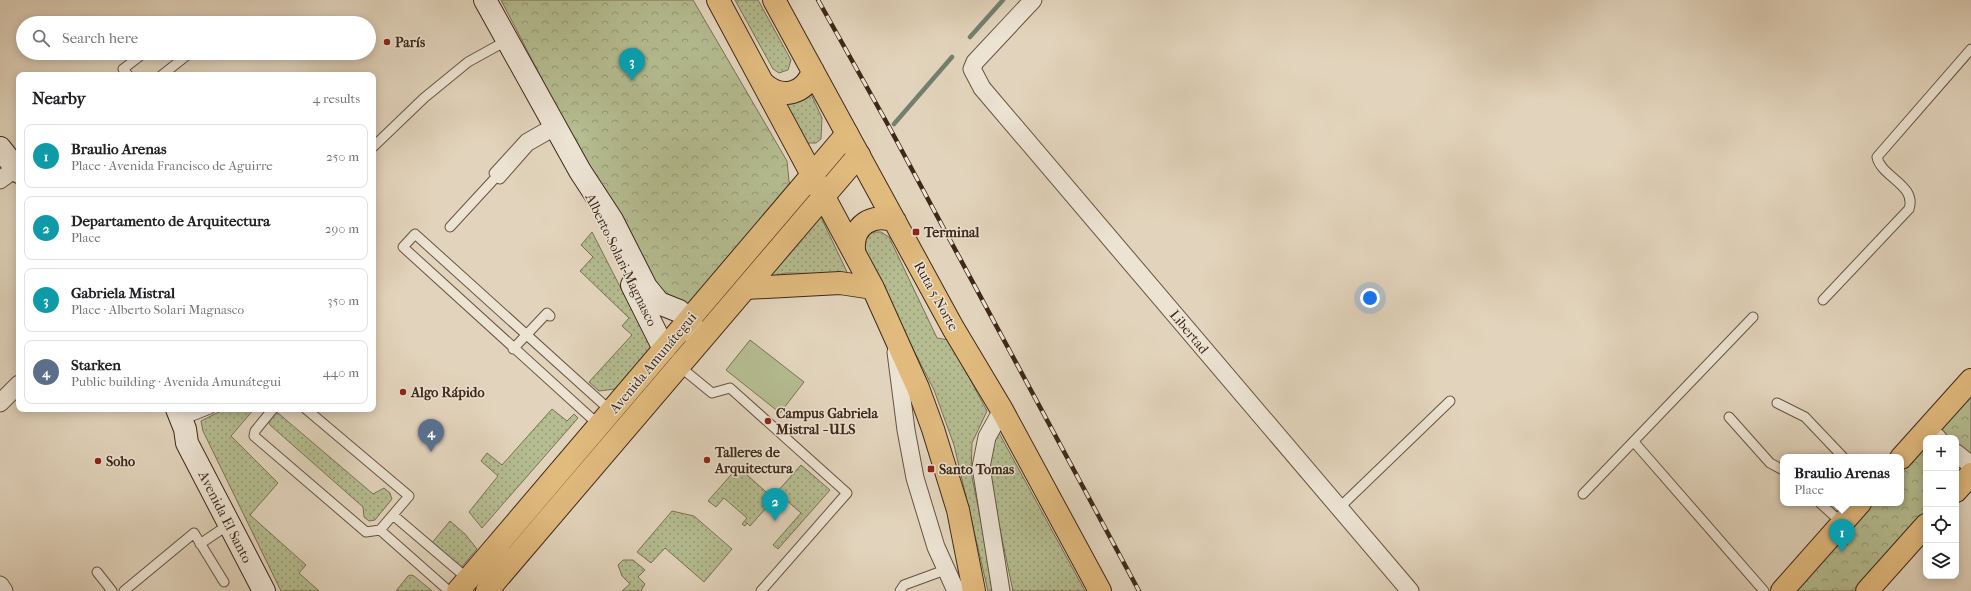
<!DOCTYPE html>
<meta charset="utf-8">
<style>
:root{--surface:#fff;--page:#f2f2f2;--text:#202124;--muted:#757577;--line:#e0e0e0;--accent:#db2777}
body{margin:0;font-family:"IM FELL French Canon",serif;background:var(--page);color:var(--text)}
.controls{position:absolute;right:12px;bottom:12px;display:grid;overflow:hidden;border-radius:8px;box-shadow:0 2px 10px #0003}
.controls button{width:36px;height:36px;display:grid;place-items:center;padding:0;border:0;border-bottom:1px solid var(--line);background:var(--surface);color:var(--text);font:20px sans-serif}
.you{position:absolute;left:1370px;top:298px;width:14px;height:14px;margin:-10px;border:3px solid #fff;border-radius:50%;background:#1a73e8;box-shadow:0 0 0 6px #1a73e833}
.badge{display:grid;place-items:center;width:26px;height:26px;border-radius:50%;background:var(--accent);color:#fff;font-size:13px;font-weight:700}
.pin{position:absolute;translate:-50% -33px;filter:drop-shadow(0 1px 2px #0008)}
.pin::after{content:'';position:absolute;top:21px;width:14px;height:12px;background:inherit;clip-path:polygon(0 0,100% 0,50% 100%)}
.popup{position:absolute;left:1780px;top:454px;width:124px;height:52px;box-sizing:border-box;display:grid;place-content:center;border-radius:8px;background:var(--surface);filter:drop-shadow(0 1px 3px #0005);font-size:13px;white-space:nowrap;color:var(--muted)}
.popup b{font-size:15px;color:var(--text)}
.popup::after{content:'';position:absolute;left:50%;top:100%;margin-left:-8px;border:8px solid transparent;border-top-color:var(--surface)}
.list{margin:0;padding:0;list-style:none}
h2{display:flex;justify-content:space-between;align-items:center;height:52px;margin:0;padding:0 16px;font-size:17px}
h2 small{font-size:13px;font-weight:400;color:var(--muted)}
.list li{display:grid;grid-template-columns:26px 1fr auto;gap:12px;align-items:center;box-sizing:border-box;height:64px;margin:0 8px 8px;padding:0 8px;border:1px solid var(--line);border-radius:8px}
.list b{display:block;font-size:15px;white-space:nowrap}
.list p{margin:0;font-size:13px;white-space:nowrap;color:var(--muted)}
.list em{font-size:13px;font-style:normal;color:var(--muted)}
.icon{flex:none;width:22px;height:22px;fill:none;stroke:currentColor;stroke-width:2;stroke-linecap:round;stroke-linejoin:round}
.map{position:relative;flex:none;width:1971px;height:591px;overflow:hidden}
.search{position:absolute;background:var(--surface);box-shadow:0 2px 10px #0003;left:16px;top:16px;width:360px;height:44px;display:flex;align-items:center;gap:10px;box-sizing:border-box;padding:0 14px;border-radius:22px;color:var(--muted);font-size:15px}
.panel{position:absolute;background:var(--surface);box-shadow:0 2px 10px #0003;left:16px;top:72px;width:360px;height:340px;border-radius:8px}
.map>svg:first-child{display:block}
.grass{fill:url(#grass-dots);stroke:#7a7254}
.forest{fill:url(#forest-crowns);stroke:#7a7254}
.garden{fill:#b4bc90;stroke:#7a7254}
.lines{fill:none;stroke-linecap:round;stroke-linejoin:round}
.stream{stroke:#737f70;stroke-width:4.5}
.lane-casing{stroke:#685341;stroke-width:11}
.street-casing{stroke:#685341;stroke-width:19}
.secondary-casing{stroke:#3f2818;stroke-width:24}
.primary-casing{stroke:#3f2818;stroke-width:24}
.highway-casing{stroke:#3f2818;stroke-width:24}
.lane{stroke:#ece3d3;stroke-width:9}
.street{stroke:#ece3d3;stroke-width:17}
.secondary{stroke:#ece3d3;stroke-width:22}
.primary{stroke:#e1ba7e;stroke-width:22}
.highway{stroke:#e1ba7e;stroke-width:22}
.rail-casing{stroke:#3f2818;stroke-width:4.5}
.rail{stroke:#ece3d3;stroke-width:3;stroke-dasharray:9;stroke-linecap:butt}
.poi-dot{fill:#8f2418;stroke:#ece3d3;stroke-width:1.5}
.labels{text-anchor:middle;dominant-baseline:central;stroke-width:3;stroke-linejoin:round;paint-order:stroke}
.poi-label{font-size:14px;font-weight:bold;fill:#3f2818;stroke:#ece3d3;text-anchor:start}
.street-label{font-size:14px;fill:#3f2818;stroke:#ece3d3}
</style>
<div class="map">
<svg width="1971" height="591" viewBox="0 0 1971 591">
<defs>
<pattern id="grass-dots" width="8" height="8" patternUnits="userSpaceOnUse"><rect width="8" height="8" fill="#b4bc90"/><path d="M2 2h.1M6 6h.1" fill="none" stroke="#949975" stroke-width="1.8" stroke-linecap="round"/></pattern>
<pattern id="forest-crowns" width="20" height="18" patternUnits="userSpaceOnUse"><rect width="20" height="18" fill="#b4bc90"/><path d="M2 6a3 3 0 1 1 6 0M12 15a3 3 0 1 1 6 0" fill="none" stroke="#949975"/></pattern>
</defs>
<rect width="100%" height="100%" fill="#e2d4bc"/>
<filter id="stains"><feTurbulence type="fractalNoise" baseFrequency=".005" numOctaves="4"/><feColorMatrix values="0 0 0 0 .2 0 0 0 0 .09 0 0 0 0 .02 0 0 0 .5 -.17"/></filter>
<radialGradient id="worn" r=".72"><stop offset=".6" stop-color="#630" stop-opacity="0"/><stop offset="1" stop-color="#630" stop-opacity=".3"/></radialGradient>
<path class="grass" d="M735 0H758L791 60 788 70 779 73 773 69Z
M809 90 822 118 821 139 816 143H807L782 101Z
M819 213 848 274 786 273 764 278Z
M592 232 651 347 615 389 599 391 589 382 632 335 622 326 629 318 580 271 593 257 581 245Z
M874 232H881L889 237 937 338 949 340 987 411 972 443 971 472 995 591H988L954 445 934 390 862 249 867 235Z
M225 409H254L231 436 278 483 250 515 306 565 299 573 319 591H281L203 431 201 421Z
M552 409 567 421 574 414 578 418 482 528 469 512 498 476 481 461 487 453 502 465Z
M274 413H278L373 494 384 488 390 493 392 499 375 520 369 521 364 517 363 507 270 425 268 421Z
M999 433 1085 591H1013L988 472 990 451Z
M801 465 830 490 778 549 773 545 801 513 777 492Z
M738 467 774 499 750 526 747 523 745 526 742 524 747 518 724 498 716 507 708 501Z
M672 511 694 516 732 549 704 582 665 548 651 563 637 552Z
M450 521 465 534 477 549 460 569 431 544Z
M623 560H633L645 570 638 577 645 584 641 591H622L630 584 622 576 618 565Z
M411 575 414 576 432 591H396L408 576Z"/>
<path class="forest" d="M501 0H693L787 161 790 191 687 313 656 299Z
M1971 388V464L1956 481V438H1927Z
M1926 439V515L1858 591H1790L1869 503H1901V467Z"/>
<path class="garden" d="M750 340 804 382 780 413 726 370Z"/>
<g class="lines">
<path class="stream" d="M970 37 1003 0
M894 124 952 57"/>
<g class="lane-casing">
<path id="lane" d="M128 75 123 69 144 53
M162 75 190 53
M373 147 424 98 468 62 506 41
M494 173 525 139 553 123
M500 179 529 146 557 130
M450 227 497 176
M1823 300 1909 209C1917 185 1881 177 1877 157L1971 49
M513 349 547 313 550 316
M679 366 712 393 730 388 847 493 761 591
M1777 403 1805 417 1843 457
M273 409 255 431 254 436 366 532 380 530 449 591
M306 409 409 496 380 530
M1729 417 1770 463 1783 470
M182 420 210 409
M600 426 403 247 415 234 612 412
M1634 442 1764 591
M1583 494 1753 317
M1820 503 1842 523
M1339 508 1450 401
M393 515 468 579
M200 544 228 525
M97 572 112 591
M124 591 194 533 224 582
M900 591 904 585 945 570"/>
</g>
<g class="street-casing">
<path id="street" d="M1033 0 975 62 972 69 982 88 1410 591
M0 180 16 168
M896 352 906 430 915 478 936 547 956 591
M0 403 19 384
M1927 429 1938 438
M1956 453 1971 465
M0 585 4 591
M1001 591 981 467 987 437 1002 410"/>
</g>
<g class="secondary-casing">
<path id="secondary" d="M485 0 580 171 612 220 646 287 659 303 679 311 689 319 696 337
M0 148 19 172
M632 285 664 349
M177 409 185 429 187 443 264 591"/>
</g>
<g class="primary-casing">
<path id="primary" d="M1901 458 1971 380
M1956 491 1971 474
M458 591 847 134
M487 591 859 155
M1782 591 1860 503
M1867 591 1926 525"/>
</g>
<g class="highway-casing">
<path id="highway" d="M718 0 873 288 918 388 933 429 958 510 974 591
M774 0 953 328 1002 410 1100 591
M764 84C782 100 805 94 813 71
M854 250C852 226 872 212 895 221
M746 288 840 283 873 288"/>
</g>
<use href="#lane" class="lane"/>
<use href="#street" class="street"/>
<use href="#secondary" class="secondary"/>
<use href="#primary" class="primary"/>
<use href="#highway" class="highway"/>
<g class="rail-casing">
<path id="rail" d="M818 0 887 123 1139 591"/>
</g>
<use href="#rail" class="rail"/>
</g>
<g class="poi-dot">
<circle cx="387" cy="42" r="4"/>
<rect x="912" y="228" width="8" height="8" rx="2"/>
<circle cx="403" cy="392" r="4"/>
<circle cx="768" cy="421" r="4"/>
<circle cx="707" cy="460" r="4"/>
<circle cx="98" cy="461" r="4"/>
<rect x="927" y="465" width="8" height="8" rx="2"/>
</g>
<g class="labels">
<g class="poi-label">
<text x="395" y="42">París</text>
<text x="924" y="232">Terminal</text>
<text x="411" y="392">Algo Rápido</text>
<text x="776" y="413">Campus Gabriela<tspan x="776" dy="16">Mistral - ULS</tspan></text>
<text x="715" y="452">Talleres de<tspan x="715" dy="16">Arquitectura</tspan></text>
<text x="106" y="461">Soho</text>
<text x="939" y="469">Santo Tomas</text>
</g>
<g class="street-label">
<text transform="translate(621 260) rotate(64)">Alberto Solari Magnasco</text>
<text transform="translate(936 296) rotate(61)">Ruta 5 Norte</text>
<text transform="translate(1189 332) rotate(50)">Libertad</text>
<text transform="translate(653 363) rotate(-50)">Avenida Amunátegui</text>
<text transform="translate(225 517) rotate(63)">Avenida El Santo</text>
</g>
</g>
<rect width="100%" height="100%" filter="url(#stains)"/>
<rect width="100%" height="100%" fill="url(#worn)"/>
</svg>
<div class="controls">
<button>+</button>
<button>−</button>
<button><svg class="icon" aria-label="locate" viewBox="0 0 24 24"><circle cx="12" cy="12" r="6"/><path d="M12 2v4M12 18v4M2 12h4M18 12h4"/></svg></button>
<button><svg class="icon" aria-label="layers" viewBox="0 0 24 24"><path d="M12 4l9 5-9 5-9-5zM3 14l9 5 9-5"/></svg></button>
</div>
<div class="you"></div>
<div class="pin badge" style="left:1842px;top:552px;background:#0f9aa8">1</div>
<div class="popup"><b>Braulio Arenas</b>Place</div>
<div class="pin badge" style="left:775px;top:521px;background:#0f9aa8">2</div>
<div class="pin badge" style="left:632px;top:81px;background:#0f9aa8">3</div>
<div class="pin badge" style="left:431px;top:452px;background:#5c6f8a">4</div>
<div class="search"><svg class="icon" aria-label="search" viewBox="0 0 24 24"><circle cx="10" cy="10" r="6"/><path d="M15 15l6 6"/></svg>Search here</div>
<section class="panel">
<h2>Nearby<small>4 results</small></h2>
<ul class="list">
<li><span class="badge" style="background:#0f9aa8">1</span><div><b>Braulio Arenas</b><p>Place · Avenida Francisco de Aguirre</p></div><em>250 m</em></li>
<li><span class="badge" style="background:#0f9aa8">2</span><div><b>Departamento de Arquitectura</b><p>Place</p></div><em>290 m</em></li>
<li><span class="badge" style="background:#0f9aa8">3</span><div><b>Gabriela Mistral</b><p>Place · Alberto Solari Magnasco</p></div><em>350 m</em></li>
<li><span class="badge" style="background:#5c6f8a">4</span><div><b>Starken</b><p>Public building · Avenida Amunátegui</p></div><em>440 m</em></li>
</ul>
</section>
</div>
